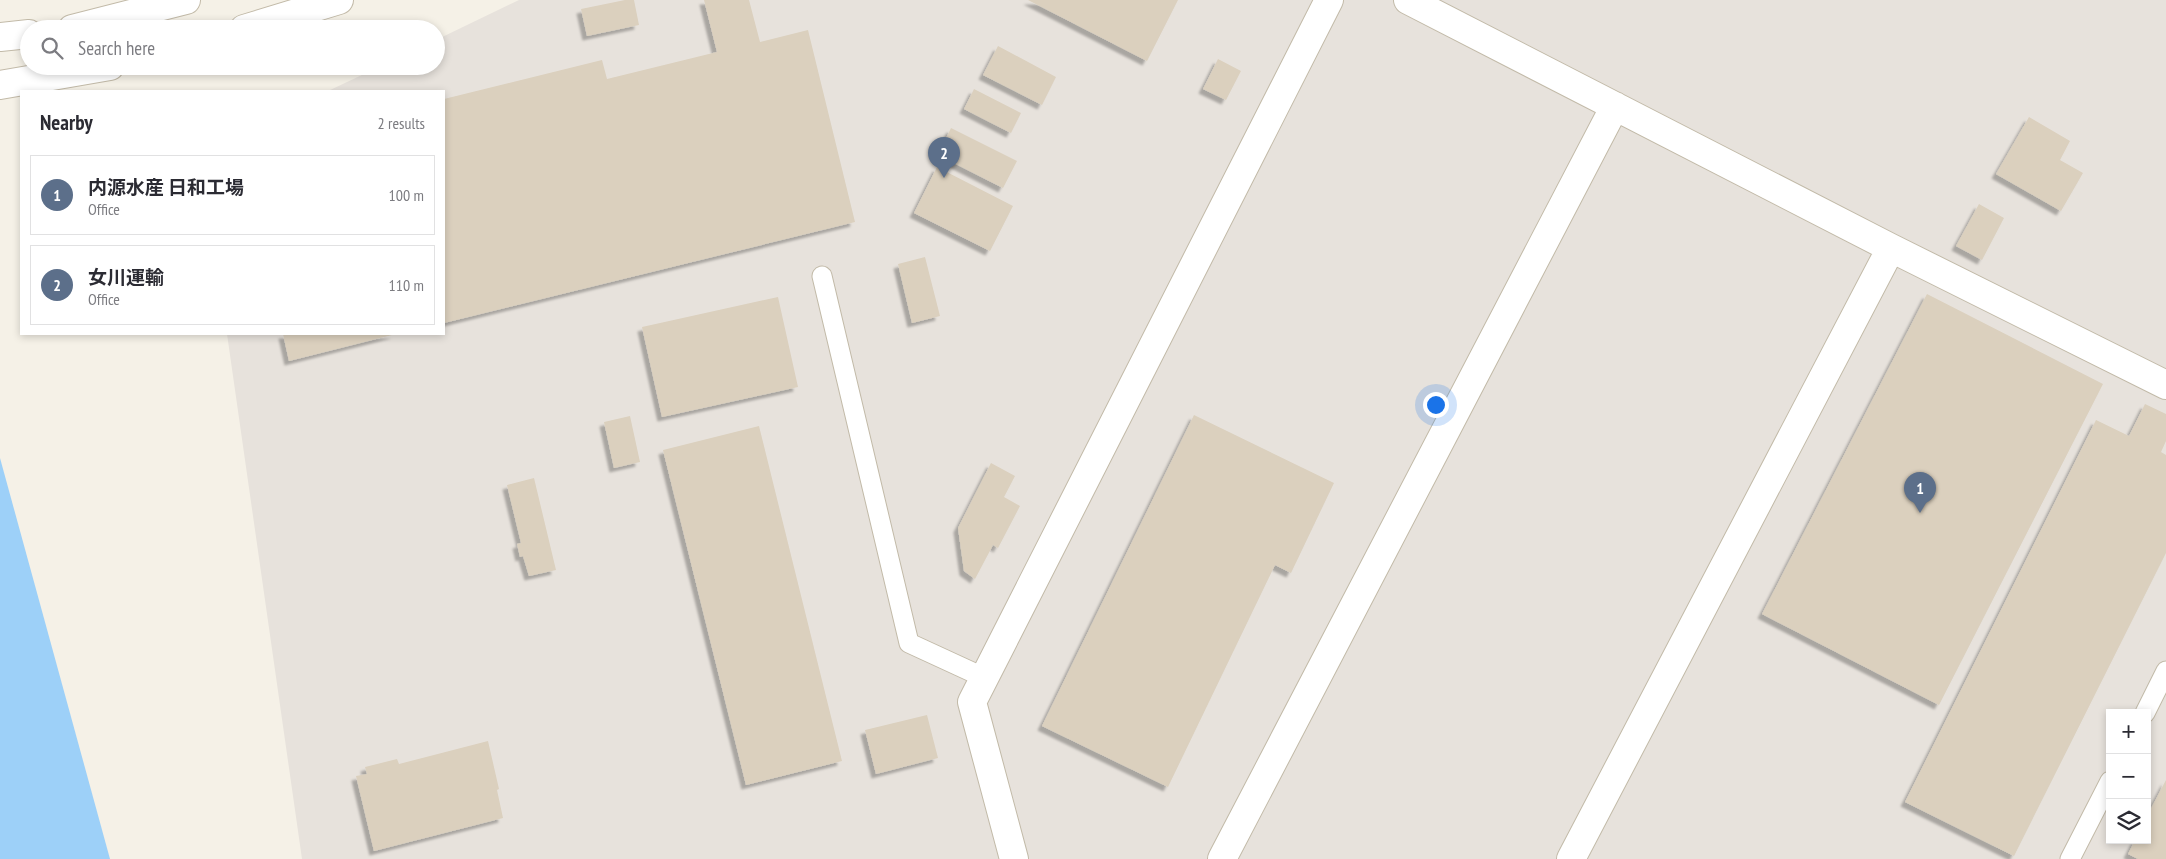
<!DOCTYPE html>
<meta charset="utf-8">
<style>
:root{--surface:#fff;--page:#f2f2f3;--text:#2b2b33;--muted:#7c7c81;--line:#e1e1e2;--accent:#d93025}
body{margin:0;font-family:"PT Sans Narrow","Noto Sans JP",sans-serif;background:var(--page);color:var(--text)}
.controls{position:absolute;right:15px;bottom:15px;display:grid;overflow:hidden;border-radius:0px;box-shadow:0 2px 8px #0003}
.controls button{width:45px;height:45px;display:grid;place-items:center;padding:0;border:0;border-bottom:1px solid var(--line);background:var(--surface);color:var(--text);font:25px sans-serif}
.you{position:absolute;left:1435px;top:404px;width:18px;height:18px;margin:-12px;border:4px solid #fff;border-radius:50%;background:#1a73e8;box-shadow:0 0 0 8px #1a73e833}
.badge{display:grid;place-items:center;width:32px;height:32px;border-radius:50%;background:var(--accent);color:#fff;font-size:16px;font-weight:700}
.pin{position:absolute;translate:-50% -41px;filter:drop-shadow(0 1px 2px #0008)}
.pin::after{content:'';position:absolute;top:26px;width:18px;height:15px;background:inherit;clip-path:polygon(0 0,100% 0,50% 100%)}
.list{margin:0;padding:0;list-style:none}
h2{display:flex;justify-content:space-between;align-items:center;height:65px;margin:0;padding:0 20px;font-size:21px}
h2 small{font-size:16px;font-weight:400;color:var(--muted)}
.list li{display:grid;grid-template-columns:32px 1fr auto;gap:15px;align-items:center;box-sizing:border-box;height:80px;margin:0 10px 10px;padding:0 10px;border:1px solid var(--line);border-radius:0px}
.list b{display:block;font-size:19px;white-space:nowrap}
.list p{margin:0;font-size:16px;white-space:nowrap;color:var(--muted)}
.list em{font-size:16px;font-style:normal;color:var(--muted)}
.icon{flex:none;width:28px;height:28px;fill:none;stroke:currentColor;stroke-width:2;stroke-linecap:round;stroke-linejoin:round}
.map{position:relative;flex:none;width:2166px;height:859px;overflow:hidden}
.search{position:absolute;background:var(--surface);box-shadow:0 2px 8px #0003;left:20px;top:20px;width:425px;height:55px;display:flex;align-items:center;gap:12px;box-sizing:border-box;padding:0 18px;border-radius:28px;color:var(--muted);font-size:19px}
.panel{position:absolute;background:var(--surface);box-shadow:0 2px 8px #0003;left:20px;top:90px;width:425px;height:245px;border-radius:0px}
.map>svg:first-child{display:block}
.industrial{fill:#e7e2dc;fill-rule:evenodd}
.water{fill:#9dd0f8}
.building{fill:#dbd0be;filter:url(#shadow)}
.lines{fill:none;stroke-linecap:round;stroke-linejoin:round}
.service-casing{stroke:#c2baa8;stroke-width:21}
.minor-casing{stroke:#c2baa8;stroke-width:30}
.tertiary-casing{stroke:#c2baa8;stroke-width:30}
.service{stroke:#fff;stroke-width:19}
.minor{stroke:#fff;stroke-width:28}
.tertiary{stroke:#fff;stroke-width:28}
</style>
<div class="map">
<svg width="2166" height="859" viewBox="0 0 2166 859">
<defs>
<filter id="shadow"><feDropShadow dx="-4.5" dy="4.5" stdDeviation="1" flood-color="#0004"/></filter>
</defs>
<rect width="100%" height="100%" fill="#f5f1e7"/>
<path class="industrial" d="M519 0H2166V859H302L227 334H444V91H328L381 66H436V40ZM2110 713H2147V840H2110Z"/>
<path class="water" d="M0 458 110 859H0Z"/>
<path class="building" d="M625 0H634L639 25 587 36 581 9Z
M704 0H749L760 42 808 30 855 222 444 323V99L602 60 607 79 717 52Z
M1028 0H1178L1147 61Z
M998 46 1056 77 1042 105 983 75Z
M1218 59 1241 71 1226 100 1203 89Z
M974 89 1021 113 1011 133 964 109Z
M2029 117 2070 141 2060 160 2083 173 2061 211 1996 174Z
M951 128 1017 161 1003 188 938 155Z
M937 167 1013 206 990 251 914 213Z
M1979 204 2004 218 1982 260 1956 246Z
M925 257 940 316 912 323 898 264Z
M1927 294 2103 384 1939 705 1762 614Z
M778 297 798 387 662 417 642 327Z
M283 334H396L289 361Z
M2145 404 2166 414V441L2161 452 2166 455V553L2014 856 1905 802 2096 420 2129 436Z
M1194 415 1334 483 1291 573 1275 565 1168 787 1042 726Z
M630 416 640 462 614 468 604 422Z
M759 426 842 761 746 785 663 450Z
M991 463 1015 476 1004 497 1020 506 998 548 993 545 975 579 964 571 958 528Z
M534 478 556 570 529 576 523 556 520 557 517 544 521 543 507 485Z
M927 715 938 758 876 774 865 730Z
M488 741 499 789 497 790 503 818 374 851 356 776 367 774 365 767 397 759 399 764Z
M2166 780V859H2138L2128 854 2135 840H2147V816Z"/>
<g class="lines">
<g class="service-casing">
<path id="service" d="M822 276 909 643 985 678
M2145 713 2166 671
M2070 859 2110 781"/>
</g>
<g class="minor-casing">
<path id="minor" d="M1408 0 1891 248 2166 385
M1014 859 972 702 1329 0
M1222 859 1615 106
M1571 859 1891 248"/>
</g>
<g class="tertiary-casing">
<path id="tertiary" d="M72 29 186 0
M244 29 339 0
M0 37 29 34
M0 85 110 66"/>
</g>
<use href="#service" class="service"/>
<use href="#minor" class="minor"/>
<use href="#tertiary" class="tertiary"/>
</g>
</svg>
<div class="controls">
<button>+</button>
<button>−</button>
<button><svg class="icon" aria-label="layers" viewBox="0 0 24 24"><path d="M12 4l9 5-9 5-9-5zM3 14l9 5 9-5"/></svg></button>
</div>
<div class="you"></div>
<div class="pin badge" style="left:1920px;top:513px;background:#5c6f8a">1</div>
<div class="pin badge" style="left:944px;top:178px;background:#5c6f8a">2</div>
<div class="search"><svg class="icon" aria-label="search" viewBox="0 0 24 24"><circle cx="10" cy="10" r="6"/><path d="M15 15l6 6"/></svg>Search here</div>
<section class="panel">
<h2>Nearby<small>2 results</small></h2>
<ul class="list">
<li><span class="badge" style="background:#5c6f8a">1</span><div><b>内源水産 日和工場</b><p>Office</p></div><em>100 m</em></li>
<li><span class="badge" style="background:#5c6f8a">2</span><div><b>女川運輸</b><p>Office</p></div><em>110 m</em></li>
</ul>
</section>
</div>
